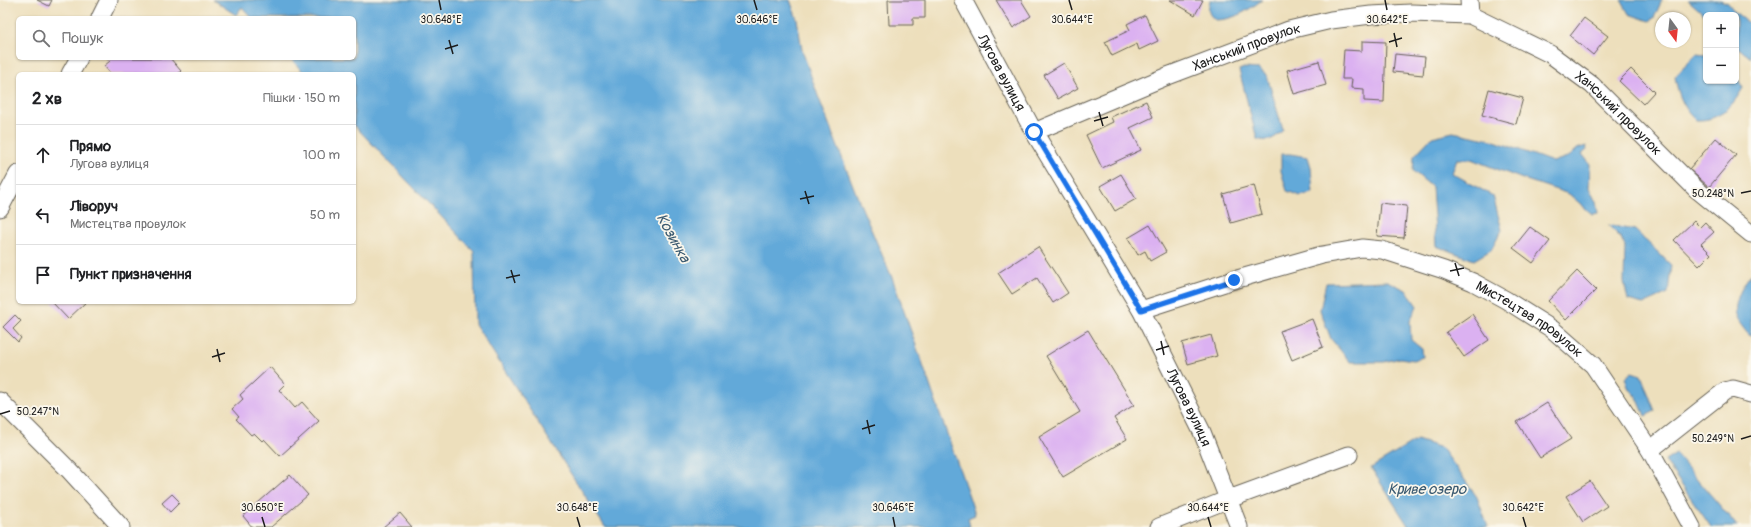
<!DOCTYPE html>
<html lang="uk">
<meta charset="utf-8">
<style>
:root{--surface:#fff;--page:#f6f6f6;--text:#202124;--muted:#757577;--line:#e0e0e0}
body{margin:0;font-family:Pangolin,sans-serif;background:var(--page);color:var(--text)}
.controls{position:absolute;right:12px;top:12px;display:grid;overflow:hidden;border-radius:6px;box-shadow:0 1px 3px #0004}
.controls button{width:36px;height:36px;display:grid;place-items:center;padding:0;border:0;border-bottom:1px solid var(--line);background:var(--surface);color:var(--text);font:20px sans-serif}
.compass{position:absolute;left:1655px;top:12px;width:36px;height:36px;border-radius:50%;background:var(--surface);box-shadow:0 1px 3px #0004;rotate:165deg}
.stop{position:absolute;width:12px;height:12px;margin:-9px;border:3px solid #1a73e8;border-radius:50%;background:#fff}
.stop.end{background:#1a73e8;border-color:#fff;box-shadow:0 1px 4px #0008}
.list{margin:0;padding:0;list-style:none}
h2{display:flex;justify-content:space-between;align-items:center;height:52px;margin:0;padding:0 16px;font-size:17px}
h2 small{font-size:13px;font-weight:400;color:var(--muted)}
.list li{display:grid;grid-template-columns:26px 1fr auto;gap:12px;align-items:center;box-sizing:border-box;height:60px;padding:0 16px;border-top:1px solid var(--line)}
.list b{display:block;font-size:15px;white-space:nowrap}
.list p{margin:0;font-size:13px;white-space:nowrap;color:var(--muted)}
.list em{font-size:13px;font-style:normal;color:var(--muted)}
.icon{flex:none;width:22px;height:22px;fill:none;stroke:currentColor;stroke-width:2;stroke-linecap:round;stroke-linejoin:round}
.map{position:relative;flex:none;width:1751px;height:527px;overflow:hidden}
.search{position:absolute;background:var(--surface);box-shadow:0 1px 3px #0004;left:16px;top:16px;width:340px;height:44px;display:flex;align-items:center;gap:10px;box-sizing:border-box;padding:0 14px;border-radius:6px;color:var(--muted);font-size:15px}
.panel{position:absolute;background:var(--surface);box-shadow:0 1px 3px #0004;left:16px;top:72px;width:340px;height:232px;border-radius:6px}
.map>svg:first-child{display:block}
.water{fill:#62a9d9;stroke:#3f627a}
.building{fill:#dbb1f1}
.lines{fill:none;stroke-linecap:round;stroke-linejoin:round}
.street-casing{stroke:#656054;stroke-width:19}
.street{stroke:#fff;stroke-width:17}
.route{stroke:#1a73e8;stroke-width:5}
.ticks{fill:none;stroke:#1c1c1c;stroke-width:1.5}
.labels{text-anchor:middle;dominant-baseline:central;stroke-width:3.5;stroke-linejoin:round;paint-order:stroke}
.street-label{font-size:14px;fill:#1c1c1c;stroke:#fbf7ec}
.water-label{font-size:15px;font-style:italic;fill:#3c5b71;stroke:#fbf7ec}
.ticks-label{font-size:10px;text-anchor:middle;fill:#1c1c1c;stroke:#fbf7ec;stroke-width:3.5;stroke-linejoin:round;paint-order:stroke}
</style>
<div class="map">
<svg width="1751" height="527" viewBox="0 0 1751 527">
<rect width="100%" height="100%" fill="#fbf7ec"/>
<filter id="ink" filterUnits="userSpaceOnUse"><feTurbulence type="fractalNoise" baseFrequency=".025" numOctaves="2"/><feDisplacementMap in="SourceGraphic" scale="8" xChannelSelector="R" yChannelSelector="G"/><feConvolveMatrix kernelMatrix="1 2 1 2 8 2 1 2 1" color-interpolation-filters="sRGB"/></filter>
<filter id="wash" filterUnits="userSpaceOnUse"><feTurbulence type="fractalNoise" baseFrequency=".012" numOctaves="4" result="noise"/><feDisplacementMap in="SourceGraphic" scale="16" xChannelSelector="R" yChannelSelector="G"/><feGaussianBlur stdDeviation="0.9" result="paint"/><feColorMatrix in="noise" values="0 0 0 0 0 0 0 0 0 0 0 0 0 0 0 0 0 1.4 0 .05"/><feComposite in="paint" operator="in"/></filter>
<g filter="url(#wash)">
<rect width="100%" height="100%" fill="#eddfbc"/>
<path class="water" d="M213 0H790L797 19 802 50 818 96 861 206 893 280 971 502 975 515 968 518 970 527H605L475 324 474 251 354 125V74H305L290 58H354V18H252L242 7 236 15Z
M1210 0H1262C1247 11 1234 20 1215 20 1207 13 1208 10 1210 0Z
M1621 0H1662L1654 18 1649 21 1629 14Z
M1688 0H1720L1728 3 1735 12 1751 25V58L1736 46V15L1706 16Z
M1696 54 1706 55V81H1736V76L1743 88C1732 107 1719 121 1696 120 1683 108 1678 94 1675 77Z
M1244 68 1259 69 1267 76 1283 130C1276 138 1268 143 1257 139L1239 70Z
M1453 132 1492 140 1553 162 1570 156 1577 149 1586 146 1587 150 1582 154 1590 164 1589 188 1596 202 1598 213 1592 214 1569 194 1520 178 1471 159H1457L1452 173 1493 196 1502 230 1491 250 1474 260 1436 246 1432 187 1413 171 1414 156 1432 137Z
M1281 154H1290L1308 157 1311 167 1313 193 1300 196 1287 191 1281 171Z
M1608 225 1635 230 1671 265 1668 293 1643 304 1628 300 1624 282 1625 246 1621 238Z
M1751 274V337C1746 332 1738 322 1736 316 1733 303 1743 284 1751 274Z
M1387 281 1406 290 1417 306 1410 321 1411 340 1422 349 1423 357 1413 360 1400 358 1384 362H1350L1331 339 1320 310 1326 283Z
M1632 372 1641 375 1655 411 1645 416 1637 397 1628 387 1625 378Z
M1417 440 1442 448 1477 497 1488 527H1409L1371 468Z
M1676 454 1738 527H1711L1665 461Z"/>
<g id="blocks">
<path class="building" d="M37 0H52L49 6Z
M888 0H925V18H913V25H889Z
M996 0H1021L1031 16 1013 28Z
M1170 0H1203L1195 15Z
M1145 15 1158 41 1139 50 1137 44 1112 56 1105 42 1130 30 1127 24Z
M1584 18 1608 36 1593 55 1570 36Z
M1362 41 1386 42 1384 102 1364 101V89L1351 88 1352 79H1342L1344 50 1362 51Z
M1395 54 1425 57 1423 75 1393 72Z
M107 58H170L181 71 178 74H111L104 66 110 61Z
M1319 61 1326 85 1294 94 1287 70Z
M1064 63 1078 88 1058 99 1044 75Z
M1631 69 1654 92 1643 104 1619 81Z
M1489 89 1523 98 1516 124 1482 115Z
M1146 101 1153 117 1130 128 1141 150 1102 168 1086 135 1113 122 1111 117Z
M1716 138 1736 155 1709 187 1689 169Z
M1121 174 1136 199 1115 211 1100 186Z
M1254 185 1262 214 1231 223 1223 194Z
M1380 203 1407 206 1404 238 1377 236Z
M1694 221 1700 227 1705 222 1714 232 1701 244 1711 254 1699 266 1674 240Z
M1150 225 1166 252 1150 261 1145 251 1138 255 1128 238Z
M1530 227 1550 241 1533 263 1513 248Z
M1038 247 1068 293 1053 303 1037 278 1012 294 998 273Z
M1577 271 1596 290 1566 320 1548 301Z
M52 302H86L68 319Z
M1472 314 1489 340 1464 357 1446 332Z
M15 315 21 321 13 329 21 338 18 342 3 327Z
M1312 319 1323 347 1292 360 1280 331Z
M1088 330 1134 405 1114 418 1127 439 1063 477 1039 437 1080 412 1046 356Z
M1211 335 1217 356 1188 364 1182 343Z
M270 367 285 384 279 390 295 408 302 402 319 421 280 456 264 439 262 441 254 433 251 435 236 419 239 417 232 409 243 399 240 395Z
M1547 403 1571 439 1540 458 1517 422Z
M290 475 308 495 271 527H252L243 516Z
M1590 481 1607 506 1583 522 1566 496Z
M172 494 180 502 170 512 162 503Z
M400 513 412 527H383Z"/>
</g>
</g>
<g filter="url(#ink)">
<use href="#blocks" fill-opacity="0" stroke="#656054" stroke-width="1"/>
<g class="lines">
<g class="street-casing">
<g id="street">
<path id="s1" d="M963 0 1034 132 1141 310 1202 432 1239 527"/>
<path d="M1469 0 1470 15"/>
<path d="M100 18 109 0"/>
<path d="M70 74 79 58"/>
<path id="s2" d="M1034 132 1165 77 1289 30 1331 20 1371 15 1411 13 1470 15 1550 54 1592 85 1696 189 1751 234"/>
<path d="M0 208 18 174"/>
<path id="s3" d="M1141 310 1234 280 1322 255 1362 248 1382 250 1444 270 1473 282 1506 300 1552 329 1593 365 1650 450 1692 527"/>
<path d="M0 401 70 471 121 527"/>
<path d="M1650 450 1725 391 1733 389 1751 394"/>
<path d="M1159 527 1229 499 1349 455"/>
</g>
</g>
<use href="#street" class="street"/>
</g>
</g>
<g class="lines" filter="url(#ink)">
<path class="route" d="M1034 132 1141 310 1234 280"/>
</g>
<path class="ticks" d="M439 0 441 10M754 0 757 10M1069 0 1072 10M1385 0 1387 10M1394 33 1397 47M449 40 453 54M1389 42 1402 38M445 49 458 45M1099 112 1103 126M1094 121 1108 117M805 191 809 204M1741 193 1751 191M800 199 814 196M1455 263 1459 276M511 270 515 283M1450 271 1464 268M506 278 520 275M1161 341 1164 355M217 349 220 362M1156 350 1169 346M212 357 225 353M0 414 10 411M867 420 870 434M862 429 875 425M1741 439 1751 436M262 517 265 527M577 517 580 527M893 517 895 527M1208 517 1211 527M1523 517 1526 527"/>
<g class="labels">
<g class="street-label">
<text stroke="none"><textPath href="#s2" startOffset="229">Ханський провулок</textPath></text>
<text stroke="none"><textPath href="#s1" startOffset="82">Лугова вулиця</textPath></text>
<text stroke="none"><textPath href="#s2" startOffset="637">Ханський провулок</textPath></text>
<text stroke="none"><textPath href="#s3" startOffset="414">Мистецтва провулок</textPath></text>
<text stroke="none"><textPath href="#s1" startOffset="466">Лугова вулиця</textPath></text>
</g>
<g class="water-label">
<text transform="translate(673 238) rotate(61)">Козинка</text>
<text x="1427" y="489">Криве озеро</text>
</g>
</g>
<g class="ticks-label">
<text x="441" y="23">30.648°E</text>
<text x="757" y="23">30.646°E</text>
<text x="1072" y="23">30.644°E</text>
<text x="1387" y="23">30.642°E</text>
<text x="1713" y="197">50.248°N</text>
<text x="38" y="415">50.247°N</text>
<text x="1713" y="442">50.249°N</text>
<text x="262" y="511">30.650°E</text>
<text x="577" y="511">30.648°E</text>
<text x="893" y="511">30.646°E</text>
<text x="1208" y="511">30.644°E</text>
<text x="1523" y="511">30.642°E</text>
</g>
</svg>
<div class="controls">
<button>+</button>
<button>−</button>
</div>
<svg class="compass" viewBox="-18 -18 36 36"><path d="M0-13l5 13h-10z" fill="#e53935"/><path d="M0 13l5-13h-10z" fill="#757577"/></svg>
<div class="stop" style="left:1034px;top:132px"></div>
<div class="stop end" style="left:1234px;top:280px"></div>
<div class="search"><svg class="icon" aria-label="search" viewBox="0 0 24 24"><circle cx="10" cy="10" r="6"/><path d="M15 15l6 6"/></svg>Пошук</div>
<section class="panel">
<h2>2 хв<small>Пішки · 150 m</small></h2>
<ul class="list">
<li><svg class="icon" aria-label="ahead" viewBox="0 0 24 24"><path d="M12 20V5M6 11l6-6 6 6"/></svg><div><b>Прямо</b><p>Лугова вулиця</p></div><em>100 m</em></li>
<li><svg class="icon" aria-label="left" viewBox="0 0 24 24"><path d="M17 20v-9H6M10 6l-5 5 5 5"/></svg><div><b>Ліворуч</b><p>Мистецтва провулок</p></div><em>50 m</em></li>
<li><svg class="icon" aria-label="arrive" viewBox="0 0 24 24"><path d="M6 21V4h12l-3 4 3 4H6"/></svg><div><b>Пункт призначення</b></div></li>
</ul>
</section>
</div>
